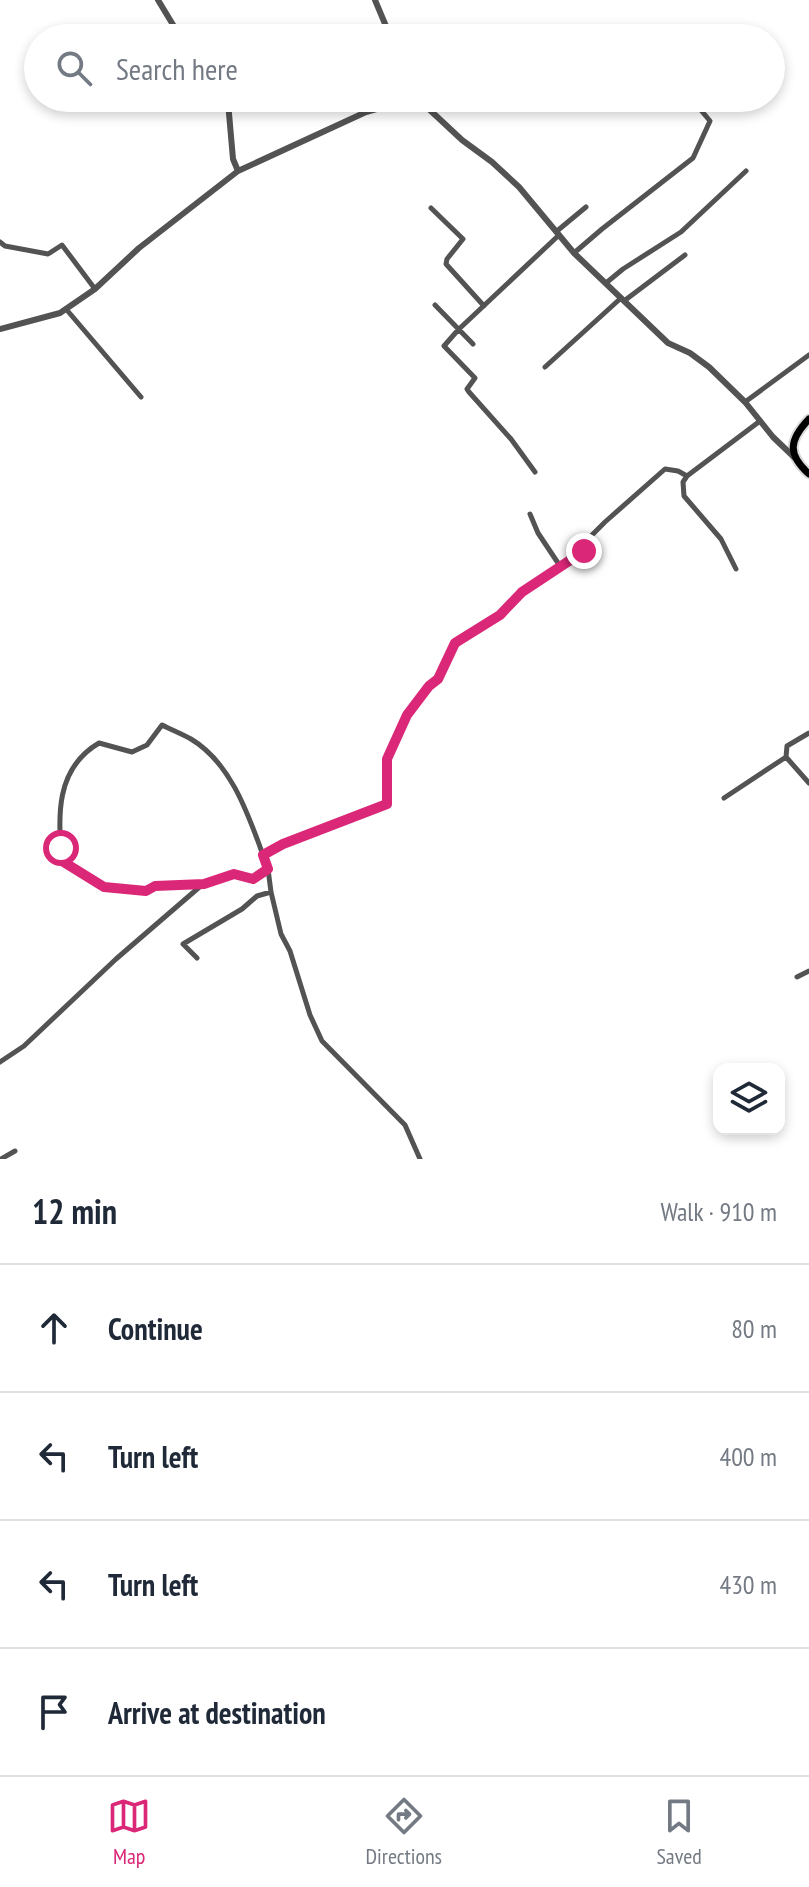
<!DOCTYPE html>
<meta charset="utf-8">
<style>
:root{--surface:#fff;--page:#f2f2f3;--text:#1f2937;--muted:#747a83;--line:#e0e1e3;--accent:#db2777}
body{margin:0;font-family:"PT Sans Narrow",sans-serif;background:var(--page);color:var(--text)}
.controls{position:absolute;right:24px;bottom:24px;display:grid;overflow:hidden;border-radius:16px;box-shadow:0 4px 12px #0003}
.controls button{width:72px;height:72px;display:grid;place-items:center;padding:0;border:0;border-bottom:2px solid var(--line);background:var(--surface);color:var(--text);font:40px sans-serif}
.stop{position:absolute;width:24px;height:24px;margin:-18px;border:6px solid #db2777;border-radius:50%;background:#fff}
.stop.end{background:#db2777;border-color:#fff;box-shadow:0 2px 8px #0008}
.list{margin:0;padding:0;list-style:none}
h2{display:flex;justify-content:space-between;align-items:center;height:104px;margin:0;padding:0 32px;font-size:34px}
h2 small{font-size:26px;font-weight:400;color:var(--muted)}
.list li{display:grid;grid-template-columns:52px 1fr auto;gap:24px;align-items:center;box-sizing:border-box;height:128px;padding:0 32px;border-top:2px solid var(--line)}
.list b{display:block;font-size:30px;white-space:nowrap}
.list em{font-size:26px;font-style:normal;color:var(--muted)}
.icon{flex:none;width:44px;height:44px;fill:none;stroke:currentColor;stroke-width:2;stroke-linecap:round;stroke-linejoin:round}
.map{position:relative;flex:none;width:809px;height:1159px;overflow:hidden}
.search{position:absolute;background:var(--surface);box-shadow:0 4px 12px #0003;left:24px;right:24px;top:24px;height:88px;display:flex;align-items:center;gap:20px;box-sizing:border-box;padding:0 28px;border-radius:44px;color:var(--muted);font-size:30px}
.sheet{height:616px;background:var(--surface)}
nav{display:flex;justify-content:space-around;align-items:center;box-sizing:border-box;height:112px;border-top:2px solid var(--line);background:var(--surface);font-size:22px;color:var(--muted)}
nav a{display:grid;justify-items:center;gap:4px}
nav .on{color:var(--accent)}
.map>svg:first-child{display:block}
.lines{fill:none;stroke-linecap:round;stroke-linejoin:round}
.primary-casing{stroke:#dbdbdb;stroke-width:11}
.minor{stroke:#535353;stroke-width:5}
.tertiary{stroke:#535353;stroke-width:6}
.primary{stroke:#000;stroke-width:7}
.route{stroke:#db2777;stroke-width:10}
</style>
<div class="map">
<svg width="809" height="1159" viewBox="0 0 809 1159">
<rect width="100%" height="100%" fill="#fff"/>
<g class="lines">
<g class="primary-casing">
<path id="primary" d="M809 419C789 440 787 454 809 474"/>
</g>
<path class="minor" d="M431 208 463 239 447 259 446 264 484 306
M557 231 586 207
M0 242 5 246 48 254 62 245 95 289
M574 253 602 229 693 158 710 121 700 109 695 98
M606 283 623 269 681 232 746 171
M624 301 685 255
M435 305 473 344
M66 309 141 397
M545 367 621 298
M745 402 809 355
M535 472 511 439 469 392 467 389 475 378 444 346 458 330 559 235
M687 476 683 482 684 496 721 539 736 569
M530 514 538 533 560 566
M786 757 809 783
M724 798 786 757 787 746 809 733
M263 855C248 814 231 763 191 739 182 734 172 730 162 725L147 745 132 752 99 743C55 769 58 816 62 861L104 887 146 891 155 886 204 884 234 874 253 879 267 869
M197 958 183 944 242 909 257 896 271 892
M797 977 809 971
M0 1062 24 1046 116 959 203 884
M1 1159 15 1151
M420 1159 405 1125 322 1041 310 1015 290 951 281 934 271 892 268 869 263 855C303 834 345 819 387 804V759L407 715 429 686 438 679 455 643 500 615 522 592 584 551 592 535 605 522 665 469 678 471 687 476 760 421"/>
<path class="tertiary" d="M158 0 181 38
M375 0 391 38
M225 98 228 102 233 159 238 171
M417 98 462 140 492 162 519 187 574 253 668 343 690 353 709 367 745 402 773 437 796 459
M0 329 60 313 95 289 139 248 238 171 366 112 415 98"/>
<use href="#primary" class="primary"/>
</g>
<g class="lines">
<path class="route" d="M61 848 62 861 104 887 146 891 155 886 204 884 234 874 253 879 268 869 263 855 283 844 387 804V759L407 715 429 686 438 679 455 643 500 615 522 592 584 551"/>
</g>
</svg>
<div class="controls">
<button><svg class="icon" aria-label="layers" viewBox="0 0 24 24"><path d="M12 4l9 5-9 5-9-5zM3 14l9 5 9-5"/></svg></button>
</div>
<div class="stop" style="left:61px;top:848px"></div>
<div class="stop end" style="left:584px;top:551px"></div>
<div class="search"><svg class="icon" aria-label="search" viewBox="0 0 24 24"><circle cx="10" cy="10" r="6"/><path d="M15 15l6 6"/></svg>Search here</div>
</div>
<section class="sheet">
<h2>12 min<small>Walk · 910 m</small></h2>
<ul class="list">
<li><svg class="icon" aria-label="ahead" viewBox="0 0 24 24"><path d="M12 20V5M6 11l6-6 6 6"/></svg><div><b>Continue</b></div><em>80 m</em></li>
<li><svg class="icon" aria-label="left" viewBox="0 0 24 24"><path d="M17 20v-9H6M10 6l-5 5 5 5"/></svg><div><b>Turn left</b></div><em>400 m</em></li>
<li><svg class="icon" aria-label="left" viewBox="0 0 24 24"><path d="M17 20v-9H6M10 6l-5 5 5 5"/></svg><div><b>Turn left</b></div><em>430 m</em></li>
<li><svg class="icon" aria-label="arrive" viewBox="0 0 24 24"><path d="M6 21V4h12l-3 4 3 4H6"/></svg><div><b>Arrive at destination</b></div></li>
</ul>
</section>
<nav>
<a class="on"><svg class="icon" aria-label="map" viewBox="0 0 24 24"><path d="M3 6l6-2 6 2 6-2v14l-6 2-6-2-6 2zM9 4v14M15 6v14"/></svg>Map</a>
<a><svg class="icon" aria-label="directions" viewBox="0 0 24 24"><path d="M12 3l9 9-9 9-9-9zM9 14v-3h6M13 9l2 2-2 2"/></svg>Directions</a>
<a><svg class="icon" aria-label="saved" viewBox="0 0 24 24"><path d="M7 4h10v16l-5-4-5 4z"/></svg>Saved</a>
</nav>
